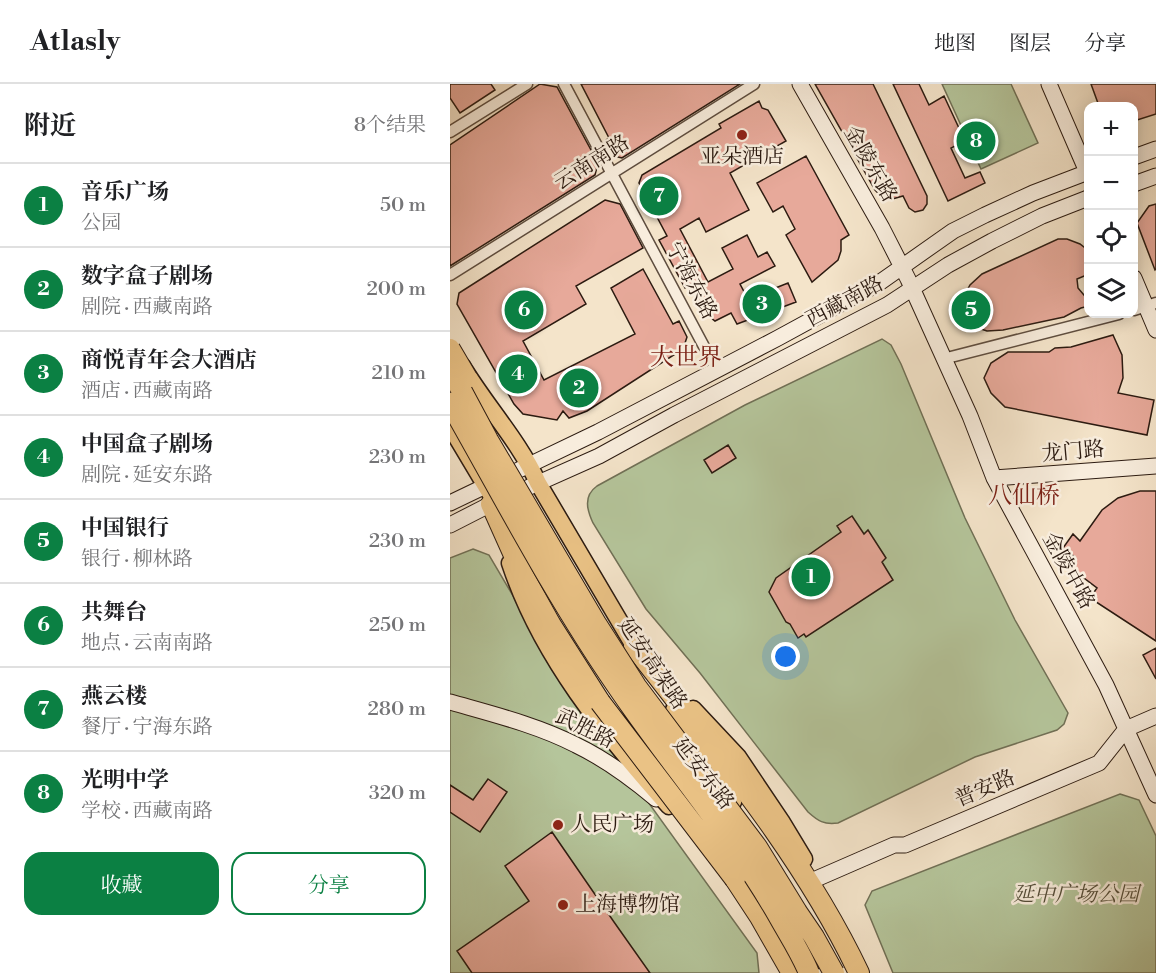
<!DOCTYPE html>
<html lang="zh">
<meta charset="utf-8">
<style>
:root{--surface:#fff;--page:#f6f6f6;--text:#202124;--muted:#757577;--line:#e0e0e0;--accent:#0b8043}
body{margin:0;font-family:"Libre Bodoni","Noto Serif SC",serif;background:var(--page);color:var(--text)}
.controls{position:absolute;right:18px;top:18px;display:grid;overflow:hidden;border-radius:12px;box-shadow:0 3px 15px #0003}
.controls button{width:54px;height:54px;display:grid;place-items:center;padding:0;border:0;border-bottom:2px solid var(--line);background:var(--surface);color:var(--text);font:30px sans-serif}
.you{position:absolute;left:336px;top:573px;width:21px;height:21px;margin:-15px;border:4px solid #fff;border-radius:50%;background:#1a73e8;box-shadow:0 0 0 9px #1a73e833}
.badge{display:grid;place-items:center;width:39px;height:39px;border-radius:50%;background:var(--accent);color:#fff;font-size:20px;font-weight:700}
.pin{position:absolute;translate:-50% -50%;border:3px solid #fff;box-shadow:0 2px 6px #0006}
.list{margin:0;padding:0;list-style:none}
h2{display:flex;justify-content:space-between;align-items:center;height:78px;margin:0;padding:0 24px;font-size:26px}
h2 small{font-size:20px;font-weight:400;color:var(--muted)}
.list li{display:grid;grid-template-columns:39px 1fr auto;gap:18px;align-items:center;box-sizing:border-box;height:84px;padding:0 24px;border-top:2px solid var(--line)}
.list b{display:block;font-size:22px;white-space:nowrap}
.list p{margin:0;font-size:20px;white-space:nowrap;color:var(--muted)}
.list em{font-size:20px;font-style:normal;color:var(--muted)}
.actions{display:flex;gap:12px;padding:18px 24px}
.actions a{flex:1;padding:14px 0;border:2px solid var(--accent);border-radius:18px;text-align:center;font-size:21px;color:var(--accent)}
.actions .main{background:var(--accent);color:#fff}
.icon{flex:none;width:33px;height:33px;fill:none;stroke:currentColor;stroke-width:2;stroke-linecap:round;stroke-linejoin:round}
.map{position:relative;flex:none;width:706px;height:889px;overflow:hidden}
header{display:flex;align-items:center;gap:36px;box-sizing:border-box;height:84px;padding:0 30px;background:var(--surface);border-bottom:2px solid var(--line)}
header strong{font-size:28px}
nav{display:flex;gap:33px;margin-inline-start:auto;font-size:21px}
main{display:flex}
aside{flex:1;background:var(--surface)}
.map>svg:first-child{display:block}
.green{fill:#b5c59b;stroke:#707056;stroke-width:1.5}
.building{fill:#e7a99a;stroke:#2c1b11;stroke-width:1.5}
.lines{fill:none;stroke-linecap:round;stroke-linejoin:round}
.street-casing{stroke:#5e4d3f;stroke-width:13}
.secondary-casing{stroke:#2c1b11;stroke-width:17}
.primary-casing{stroke:#2c1b11;stroke-width:19}
.highway-casing{stroke:#2c1b11;stroke-width:22}
.street{stroke:#f8eddd;stroke-width:10}
.secondary{stroke:#f8eddd;stroke-width:15}
.primary{stroke:#eac285;stroke-width:16}
.highway{stroke:#eac285;stroke-width:20}
.highway-bridge-casing{stroke:#2c1b11;stroke-width:22;stroke-linecap:butt}
.highway-bridge{stroke:#eac285;stroke-width:20}
.poi-dot{fill:#8f2418;stroke:#f8eddd;stroke-width:2}
.labels{text-anchor:middle;dominant-baseline:central;stroke-width:5;stroke-linejoin:round;paint-order:stroke}
.poi-label{font-size:21px;fill:#2c1b11;stroke:#f8eddd;text-anchor:start}
.street-label{font-size:21px;fill:#2c1b11;stroke:#f8eddd}
.park-label{font-size:21px;font-style:italic;fill:#554e3a;stroke:#f8eddd}
.quarter-label{font-size:24px;fill:#7a1f14;stroke:#f8eddd}
</style>
<header>
<strong>Atlasly</strong>
<nav><a>地图</a><a>图层</a><a>分享</a></nav>
</header>
<main>
<aside>
<h2>附近<small>8个结果</small></h2>
<ul class="list">
<li><span class="badge">1</span><div><b>音乐广场</b><p>公园</p></div><em>50 m</em></li>
<li><span class="badge">2</span><div><b>数字盒子剧场</b><p>剧院 · 西藏南路</p></div><em>200 m</em></li>
<li><span class="badge">3</span><div><b>商悦青年会大酒店</b><p>酒店 · 西藏南路</p></div><em>210 m</em></li>
<li><span class="badge">4</span><div><b>中国盒子剧场</b><p>剧院 · 延安东路</p></div><em>230 m</em></li>
<li><span class="badge">5</span><div><b>中国银行</b><p>银行 · 柳林路</p></div><em>230 m</em></li>
<li><span class="badge">6</span><div><b>共舞台</b><p>地点 · 云南南路</p></div><em>250 m</em></li>
<li><span class="badge">7</span><div><b>燕云楼</b><p>餐厅 · 宁海东路</p></div><em>280 m</em></li>
<li><span class="badge">8</span><div><b>光明中学</b><p>学校 · 西藏南路</p></div><em>320 m</em></li>
</ul>
<div class="actions"><a class="main">收藏</a><a>分享</a></div>
</aside>
<div class="map">
<svg width="706" height="889" viewBox="0 0 706 889">
<rect width="100%" height="100%" fill="#f4e4ca"/>
<filter id="stains"><feTurbulence type="fractalNoise" baseFrequency=".00333" numOctaves="4"/><feColorMatrix values="0 0 0 0 .2 0 0 0 0 .09 0 0 0 0 .02 0 0 0 .5 -.17"/></filter>
<radialGradient id="worn" r=".72"><stop offset=".6" stop-color="#630" stop-opacity="0"/><stop offset="1" stop-color="#630" stop-opacity=".3"/></radialGradient>
<path class="green" d="M492 0H561L588 59 531 85Z
M432 255 441 261 451 280 515 434 565 536 618 629 614 640 607 646 525 673 388 739C374 741 368 737 358 728L250 589 196 525 143 439C137 426 133 412 147 402L295 321Z
M23 465 39 471 123 614 307 869 309 889H0V474Z
M670 710 689 716 706 752V889H443L415 821 422 807Z"/>
<path class="building" d="M0 0H41L45 6 10 29 0 14Z
M90 0 107 3 148 79 145 91 0 182V61Z
M131 0H290L172 74 164 72 156 56 159 54Z
M365 0H423L477 112V120L473 126 465 128 459 124 453 112 439 116 434 115 425 106Z
M443 0H469L479 21 494 12 515 57 501 64 515 94 530 88 535 99 498 117Z
M641 0H706V30L684 37V22H649Z
M309 17 312 24 318 26 336 57 280 89 299 126 256 148 249 134 230 145 258 198 283 185 272 164 297 151 308 173 317 168 325 182 290 200 298 215 338 199 346 218 287 240 281 229 265 237 255 229 241 200 235 204 209 156 217 152 189 99 192 91 271 44 269 40Z
M356 72 399 151 391 156V167L388 176 362 198 336 151 345 145 333 122 323 128 307 99Z
M155 116 170 120 193 164 126 202 136 220 73 257 94 296 185 250 161 204 193 185 223 240 229 237 237 253 233 265 137 327 119 334 113 327 107 336 73 330 64 320 7 220 9 209Z
M706 120V185L705 186 687 139 699 122Z
M608 155H617L630 160 639 167V190L627 195 628 204 639 217V222L631 224 614 233 553 246 537 247 522 242 513 231 512 216 520 201 532 190Z
M663 251 672 271 673 294 668 309 704 316 697 351 555 323 541 309 534 294 541 279 558 268H599L605 264 621 263Z
M278 361 286 374 262 389 254 376Z
M690 407H706V557L640 514 647 504 622 485 625 473 613 464 623 450 630 457 652 426 668 414Z
M402 432 414 450 418 446 436 474 432 478 443 496 356 553 354 550 348 554 340 540 336 538 319 508 326 494 391 448 387 442Z
M706 564V595L693 571Z
M38 695 57 708 30 748 0 728V701L23 716Z
M102 748 164 838 200 889H22L7 867 79 817 55 782Z"/>
<g class="lines">
<g class="street-casing">
<path id="street" d="M114 0 266 285
M0 48 77 0
M0 191 304 0
M684 226 706 219
M493 275 669 230"/>
</g>
<g class="secondary-casing">
<path id="secondary" d="M350 0 432 144 458 195 520 332 544 394 656 601 706 711
M599 0 638 90
M684 73 706 65
M684 100 706 92
M684 194 706 246
M544 394 706 382
M0 419 148 348 328 254 429 199 503 147 535 131 583 109 638 88
M0 441 41 420 149 372 224 331 437 221 498 181 542 157 592 132 638 114
M0 618C42 630 87 641 126 661 155 675 181 694 206 715
M366 795 444 761H455L649 679 676 645 706 632"/>
</g>
<g class="primary-casing">
<path id="primary" d="M12 282C36 322 69 357 88 399L190 572
M0 342 52 429
M60 479C91 573 155 650 219 722
M243 625 288 673 331 737 354 775
M224 626 283 718"/>
</g>
<g class="highway-casing">
<path id="highway" d="M41 420 72 489 101 541 150 618
M184 562C264 666 352 769 409 889
M285 795 310 833 342 889"/>
</g>
<use href="#street" class="street"/>
<use href="#secondary" class="secondary"/>
<use href="#primary" class="primary"/>
<use href="#highway" class="highway"/>
<g class="highway-bridge-casing">
<path id="highway-bridge" d="M0 265 17 294
M0 285 38 356 147 541 186 602 307 763 347 828 364 853 384 889
M0 319C54 414 105 512 167 602 220 680 282 751 329 833 339 851 351 869 359 889
M150 618 285 795"/>
</g>
<use href="#highway-bridge" class="highway-bridge"/>
</g>
<g class="poi-dot">
<circle cx="292" cy="51" r="6"/>
<circle cx="108" cy="741" r="6"/>
<circle cx="113" cy="821" r="6"/>
</g>
<g class="labels">
<g class="poi-label">
<text x="292" y="73" text-anchor="middle">亚朵酒店</text>
<text x="120" y="741">人民广场</text>
<text x="125" y="821">上海博物馆</text>
</g>
<g class="street-label">
<text transform="translate(142 79) rotate(-32)">云南南路</text>
<text transform="translate(420 80) rotate(60)">金陵东路</text>
<text transform="translate(241 197) rotate(62)">宁海东路</text>
<text transform="translate(395 218) rotate(-28)">西藏南路</text>
<text transform="translate(623 368) rotate(-5)">龙门路</text>
<text transform="translate(618 487) rotate(61)">金陵中路</text>
<text transform="translate(202 580) rotate(56)">延安高架路</text>
<text transform="translate(135 645) rotate(26)">武胜路</text>
<text transform="translate(253 690) rotate(52)">延安东路</text>
<text transform="translate(535 705) rotate(-23)">普安路</text>
</g>
<g class="park-label">
<text x="626" y="811">延中广场公园</text>
</g>
<g class="quarter-label">
<text x="236" y="274">大世界</text>
<text x="574" y="412">八仙桥</text>
</g>
</g>
<rect width="100%" height="100%" filter="url(#stains)"/>
<rect width="100%" height="100%" fill="url(#worn)"/>
</svg>
<div class="controls">
<button>+</button>
<button>−</button>
<button><svg class="icon" aria-label="locate" viewBox="0 0 24 24"><circle cx="12" cy="12" r="6"/><path d="M12 2v4M12 18v4M2 12h4M18 12h4"/></svg></button>
<button><svg class="icon" aria-label="layers" viewBox="0 0 24 24"><path d="M12 4l9 5-9 5-9-5zM3 14l9 5 9-5"/></svg></button>
</div>
<div class="you"></div>
<div class="pin badge" style="left:361px;top:493px">1</div>
<div class="pin badge" style="left:129px;top:304px">2</div>
<div class="pin badge" style="left:312px;top:220px">3</div>
<div class="pin badge" style="left:68px;top:290px">4</div>
<div class="pin badge" style="left:521px;top:226px">5</div>
<div class="pin badge" style="left:74px;top:226px">6</div>
<div class="pin badge" style="left:209px;top:112px">7</div>
<div class="pin badge" style="left:526px;top:57px">8</div>
</div>
</main>
